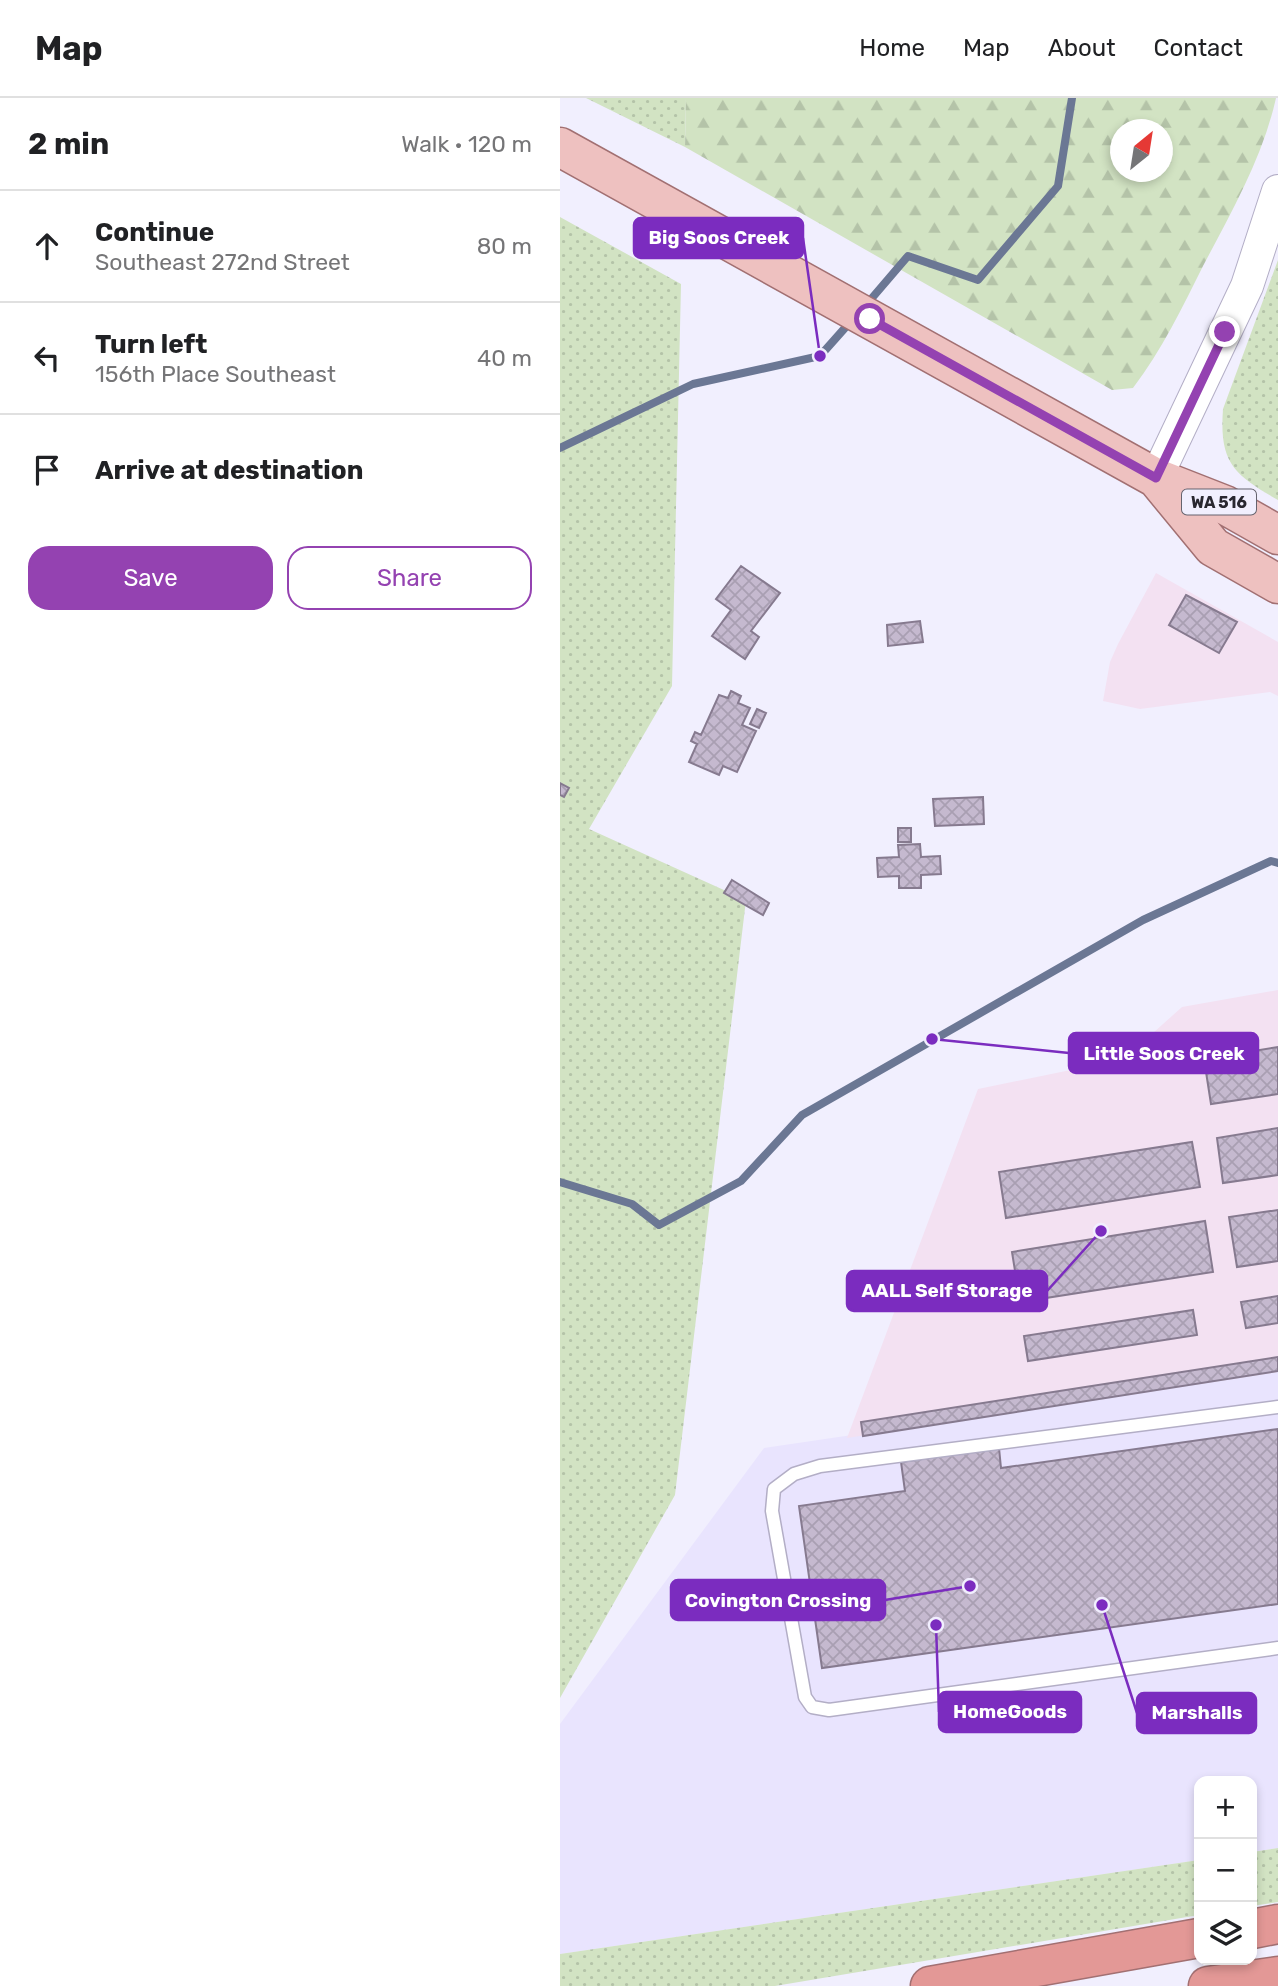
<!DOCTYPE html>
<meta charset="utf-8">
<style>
:root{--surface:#fff;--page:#f2f2f2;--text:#202124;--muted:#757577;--line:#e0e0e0;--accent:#9442b1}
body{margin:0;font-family:Rubik,sans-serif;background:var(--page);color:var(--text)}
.controls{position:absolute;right:21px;bottom:21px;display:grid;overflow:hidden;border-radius:14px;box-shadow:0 4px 10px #0003}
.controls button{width:63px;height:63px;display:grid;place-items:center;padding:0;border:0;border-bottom:2px solid var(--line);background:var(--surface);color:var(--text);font:35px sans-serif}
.compass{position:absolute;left:550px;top:21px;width:63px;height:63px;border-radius:50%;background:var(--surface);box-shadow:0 4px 10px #0003;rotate:30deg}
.stop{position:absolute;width:21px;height:21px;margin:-16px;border:5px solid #9442b1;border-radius:50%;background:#fff}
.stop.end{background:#9442b1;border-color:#fff;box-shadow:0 2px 7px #0008}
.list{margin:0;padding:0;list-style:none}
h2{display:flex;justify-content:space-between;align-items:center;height:91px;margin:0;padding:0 28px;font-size:30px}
h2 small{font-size:23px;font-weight:400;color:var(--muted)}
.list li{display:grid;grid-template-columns:46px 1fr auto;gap:21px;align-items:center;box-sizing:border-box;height:112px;padding:0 28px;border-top:2px solid var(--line)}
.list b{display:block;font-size:26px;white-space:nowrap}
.list p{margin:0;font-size:23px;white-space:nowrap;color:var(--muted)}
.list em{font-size:23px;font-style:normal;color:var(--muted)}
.actions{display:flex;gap:14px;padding:21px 28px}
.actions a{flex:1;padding:16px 0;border:2px solid var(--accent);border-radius:21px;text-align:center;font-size:24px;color:var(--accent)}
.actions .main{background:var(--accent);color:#fff}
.icon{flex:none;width:38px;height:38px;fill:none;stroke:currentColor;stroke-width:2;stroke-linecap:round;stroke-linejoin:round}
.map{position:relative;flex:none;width:718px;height:1888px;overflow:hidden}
header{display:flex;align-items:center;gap:42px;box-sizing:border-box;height:98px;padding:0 35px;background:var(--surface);border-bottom:2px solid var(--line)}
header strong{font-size:33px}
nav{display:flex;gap:38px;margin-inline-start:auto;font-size:24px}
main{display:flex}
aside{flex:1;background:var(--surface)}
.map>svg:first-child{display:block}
.built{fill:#e9e4fe}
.industrial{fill:#f3e1f2}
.grass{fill:url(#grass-dots)}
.forest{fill:url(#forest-firs);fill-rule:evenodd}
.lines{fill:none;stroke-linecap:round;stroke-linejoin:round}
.stream{stroke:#6b7794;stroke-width:8}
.building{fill:url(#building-cross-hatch);stroke:#867a8f;stroke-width:2}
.service-casing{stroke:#b3aec6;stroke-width:15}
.tertiary-casing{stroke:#b3aec6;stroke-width:34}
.primary-casing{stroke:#a27072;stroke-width:41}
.motorway-casing{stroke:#a27072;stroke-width:41}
.service{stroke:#fff;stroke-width:12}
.tertiary{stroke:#fff;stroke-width:32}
.primary{stroke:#eec1c0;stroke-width:38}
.motorway{stroke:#e39896;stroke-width:38}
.route{stroke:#9442b1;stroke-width:9}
.labels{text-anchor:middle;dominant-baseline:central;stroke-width:7;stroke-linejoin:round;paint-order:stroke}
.shield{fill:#f1effe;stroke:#65636e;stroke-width:2}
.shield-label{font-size:16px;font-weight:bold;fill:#292730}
.leader{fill:none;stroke:#7b2cbf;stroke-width:2.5}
.callout-dot{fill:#7b2cbf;stroke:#f1effe;stroke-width:2.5}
.callout{fill:#7b2cbf;stroke:#7b2cbf;stroke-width:2.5}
.callout-label{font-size:19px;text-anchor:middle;font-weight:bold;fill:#fff}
</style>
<header>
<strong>Map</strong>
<nav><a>Home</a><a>Map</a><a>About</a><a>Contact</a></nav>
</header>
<main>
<aside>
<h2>2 min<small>Walk · 120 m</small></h2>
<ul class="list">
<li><svg class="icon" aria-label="ahead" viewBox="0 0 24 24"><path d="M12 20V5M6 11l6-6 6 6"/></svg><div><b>Continue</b><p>Southeast 272nd Street</p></div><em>80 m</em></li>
<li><svg class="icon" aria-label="left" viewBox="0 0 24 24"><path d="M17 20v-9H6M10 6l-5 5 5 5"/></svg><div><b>Turn left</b><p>156th Place Southeast</p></div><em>40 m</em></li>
<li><svg class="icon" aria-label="arrive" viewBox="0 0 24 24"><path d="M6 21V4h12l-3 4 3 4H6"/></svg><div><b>Arrive at destination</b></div></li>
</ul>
<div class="actions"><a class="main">Save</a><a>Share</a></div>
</aside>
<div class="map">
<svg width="718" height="1888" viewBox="0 0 718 1888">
<defs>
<pattern id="grass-dots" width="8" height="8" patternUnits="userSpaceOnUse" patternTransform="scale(1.75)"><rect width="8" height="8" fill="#d2e3c3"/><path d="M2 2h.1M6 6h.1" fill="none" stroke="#b4c3a8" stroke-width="1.8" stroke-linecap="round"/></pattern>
<pattern id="forest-firs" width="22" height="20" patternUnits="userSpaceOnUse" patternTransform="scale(1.75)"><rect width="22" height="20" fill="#d2e3c3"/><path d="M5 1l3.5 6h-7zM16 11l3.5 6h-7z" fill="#b4c3a8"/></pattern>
<pattern id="building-cross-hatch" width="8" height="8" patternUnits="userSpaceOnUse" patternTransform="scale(1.75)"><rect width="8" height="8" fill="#c5b9cf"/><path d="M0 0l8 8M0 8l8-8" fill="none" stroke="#a99fb2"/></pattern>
</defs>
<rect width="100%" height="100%" fill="#f1effe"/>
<path class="built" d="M718 1274V1750L692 1754V1683H639V1762L0 1856V1626L204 1350Z"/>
<path class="industrial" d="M596 475 718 544V598L710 594 580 611 543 603 550 564 558 546Z
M718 892V1274L287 1340 418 991 564 961 622 909Z"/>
<path class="grass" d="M26 0H126L125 49Z
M0 119 121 186 112 588 29 731 186 802 115 1397 0 1600Z
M718 162V402C674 377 659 365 663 311Z
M718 1750V1804L692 1808V1754Z
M639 1762V1817L215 1888H0V1856Z"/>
<path class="forest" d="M126 0H716C703 59 671 115 643 168 622 210 602 252 573 290L552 292 125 49ZM561 32H603V74H561Z"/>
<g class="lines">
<path class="stream" d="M306 207 348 158 418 182 498 88 512 0
M0 350 133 286 260 258 292 222
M0 1084 72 1106 99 1127 181 1083 242 1017 583 822 711 763 718 765"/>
</g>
<path class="building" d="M181 468 220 495 191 533 199 539 185 561 152 538 171 512 156 501Z
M626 497 677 524 659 555 609 527Z
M360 523 363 544 328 548 327 527Z
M171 593 181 598 178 605 190 610 182 627 196 633 177 674 163 668 159 677 129 664 137 646 131 643 135 634 141 637 159 597 168 600Z
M197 611 206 615 199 630 190 626Z
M0 685 9 690 4 699 0 697Z
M423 699 424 726 375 728 373 701Z
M338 730H351V744H338Z
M360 746 361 759 380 758 381 776 361 777V790H339V778L318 779 317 760 339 759 338 747Z
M172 782 209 805 203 817 164 795Z
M718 949V996L651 1006 644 961Z
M718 1030V1077L663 1085 657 1040Z
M632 1044 640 1089 446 1120 439 1074Z
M718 1112V1163L677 1169 669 1119Z
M645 1123 653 1174 460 1204 452 1154Z
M718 1198V1225L686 1230 681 1204Z
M633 1212 637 1237 468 1263 464 1238Z
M718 1259V1273L303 1338 301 1324Z
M718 1331V1506L262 1570 239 1408 345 1393 341 1364 439 1350 441 1370Z"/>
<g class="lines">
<g class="service-casing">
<path id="service" d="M718 1309 260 1368 234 1376 214 1391 212 1413 245 1599 252 1609 269 1612 718 1550"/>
</g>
<g class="tertiary-casing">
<path id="tertiary" d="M596 380 687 188 718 93"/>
</g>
<g class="primary-casing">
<path id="primary" d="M0 49 596 380 665 407 718 437
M597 381 653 449 718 486"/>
</g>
<g class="motorway-casing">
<path id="motorway" d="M692 1831 718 1826
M370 1888 639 1840
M648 1888 718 1878"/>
</g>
<use href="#service" class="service"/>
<use href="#tertiary" class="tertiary"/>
<use href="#primary" class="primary"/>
<use href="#motorway" class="motorway"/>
</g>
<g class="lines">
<path class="route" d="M310 221 596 380 665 234"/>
</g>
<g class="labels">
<rect class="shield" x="622" y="391.5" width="74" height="25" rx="5"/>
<g class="shield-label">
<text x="659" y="404">WA 516</text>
</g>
</g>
<path class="leader" d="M260 258L243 140M372 941L509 955M541 1133L487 1193M410 1488L325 1502M376 1527L379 1614M542 1507L577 1615"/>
<g class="callout-dot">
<circle cx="260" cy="258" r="7"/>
<circle cx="372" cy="941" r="7"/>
<circle cx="541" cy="1133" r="7"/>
<circle cx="410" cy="1488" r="7"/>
<circle cx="376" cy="1527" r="7"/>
<circle cx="542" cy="1507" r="7"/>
</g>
<g class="callout">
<rect x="74" y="120" width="169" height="40" rx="7"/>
<rect x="509" y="935" width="189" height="40" rx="7"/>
<rect x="287" y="1173" width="200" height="40" rx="7"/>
<rect x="111" y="1482" width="214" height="40" rx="7"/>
<rect x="379" y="1594" width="142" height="40" rx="7"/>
<rect x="577" y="1595" width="119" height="40" rx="7"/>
</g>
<g class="callout-label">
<text x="159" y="146">Big Soos Creek</text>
<text x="604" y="962">Little Soos Creek</text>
<text x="387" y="1199">AALL Self Storage</text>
<text x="218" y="1509">Covington Crossing</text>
<text x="450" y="1620">HomeGoods</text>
<text x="637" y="1621">Marshalls</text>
</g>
</svg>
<div class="controls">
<button>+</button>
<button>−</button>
<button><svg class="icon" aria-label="layers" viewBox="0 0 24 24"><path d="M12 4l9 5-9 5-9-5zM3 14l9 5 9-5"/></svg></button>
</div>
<svg class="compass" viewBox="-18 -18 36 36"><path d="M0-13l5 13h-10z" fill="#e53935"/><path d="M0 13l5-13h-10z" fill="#757577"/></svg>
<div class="stop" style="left:310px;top:221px"></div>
<div class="stop end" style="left:665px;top:234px"></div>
</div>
</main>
